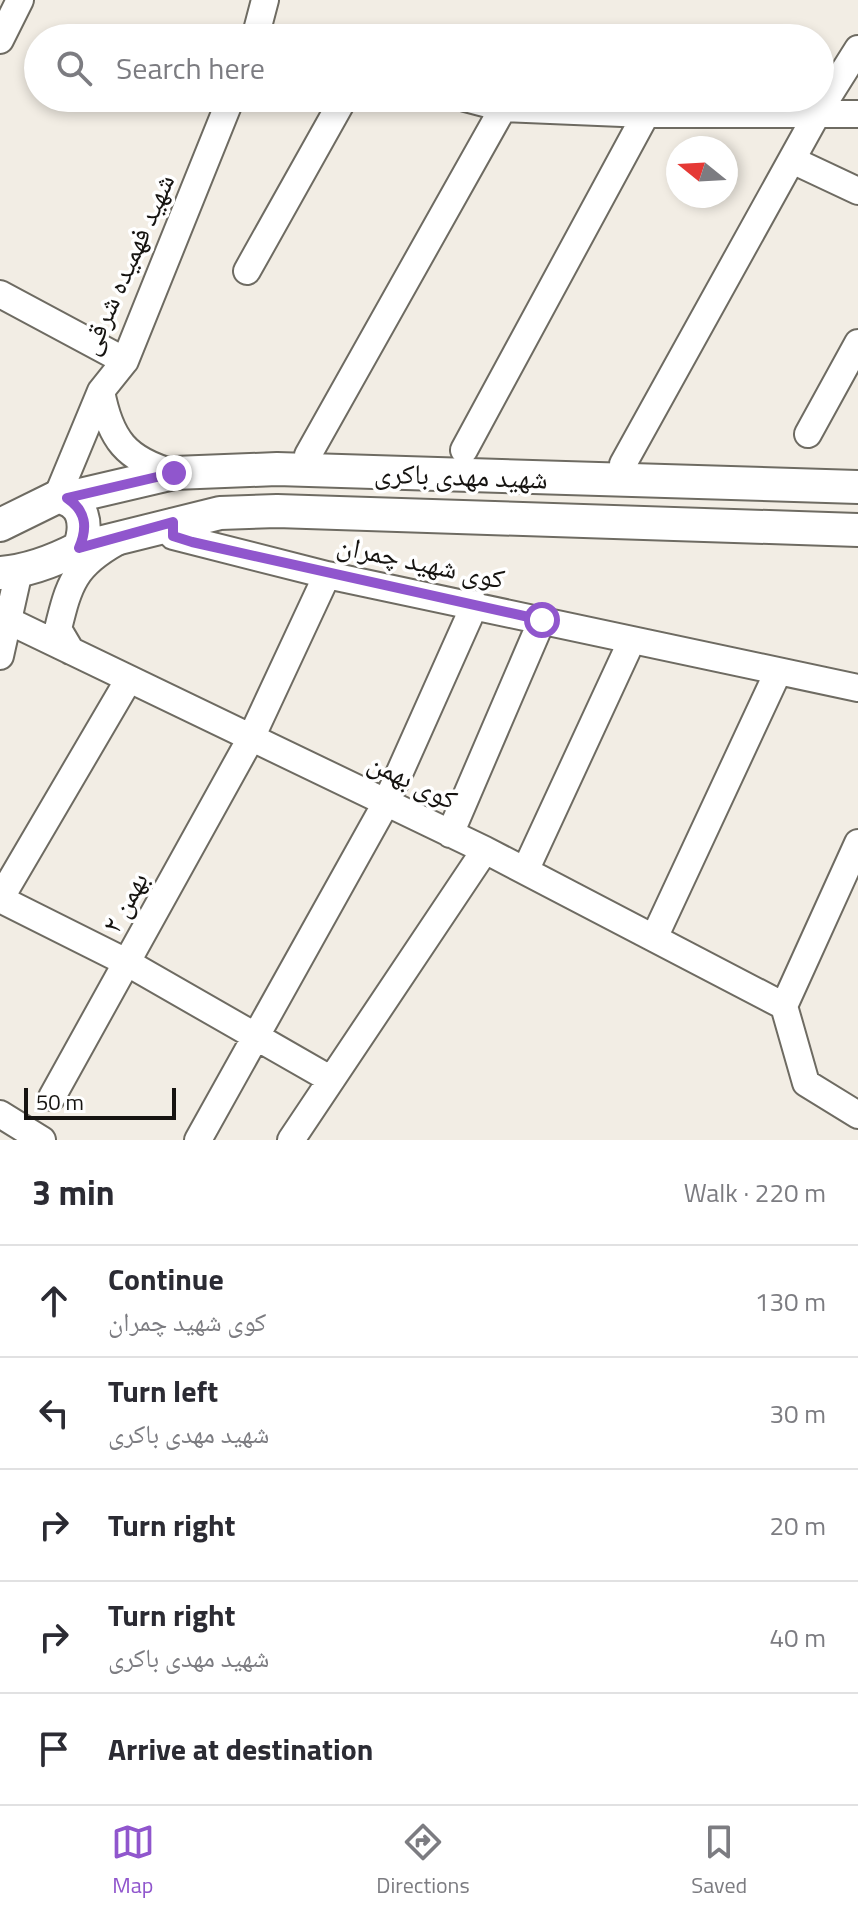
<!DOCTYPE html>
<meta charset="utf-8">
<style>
:root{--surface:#fff;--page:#f7f7f7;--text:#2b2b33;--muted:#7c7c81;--line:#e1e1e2;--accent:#9056cd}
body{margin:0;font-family:"Titillium Web","Noto Naskh Arabic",sans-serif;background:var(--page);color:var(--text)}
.compass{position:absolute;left:666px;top:136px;width:72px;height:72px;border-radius:50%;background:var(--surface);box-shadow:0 4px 12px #0003;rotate:288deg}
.scale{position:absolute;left:24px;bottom:20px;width:152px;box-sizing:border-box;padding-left:8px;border:4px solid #161411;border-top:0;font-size:22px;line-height:28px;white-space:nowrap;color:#161411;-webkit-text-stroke:6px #fff;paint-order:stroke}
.stop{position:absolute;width:24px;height:24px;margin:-18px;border:6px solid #9056cd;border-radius:50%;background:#fff}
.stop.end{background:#9056cd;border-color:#fff;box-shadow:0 2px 8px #0008}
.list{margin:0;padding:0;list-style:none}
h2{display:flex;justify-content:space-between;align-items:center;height:104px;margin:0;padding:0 32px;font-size:34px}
h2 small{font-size:26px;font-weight:400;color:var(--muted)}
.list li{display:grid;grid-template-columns:52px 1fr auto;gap:24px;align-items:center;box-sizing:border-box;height:112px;padding:0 32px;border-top:2px solid var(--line)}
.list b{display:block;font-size:30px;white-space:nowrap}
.list p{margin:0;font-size:26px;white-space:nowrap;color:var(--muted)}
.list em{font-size:26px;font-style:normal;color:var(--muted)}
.icon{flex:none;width:44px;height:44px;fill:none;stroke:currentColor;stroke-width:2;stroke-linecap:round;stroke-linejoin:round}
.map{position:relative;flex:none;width:858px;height:1140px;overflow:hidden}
.search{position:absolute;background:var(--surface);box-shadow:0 4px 12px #0003;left:24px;right:24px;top:24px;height:88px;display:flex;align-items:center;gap:20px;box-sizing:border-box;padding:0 28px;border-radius:44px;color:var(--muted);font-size:30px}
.sheet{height:664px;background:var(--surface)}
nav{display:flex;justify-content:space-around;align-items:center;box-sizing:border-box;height:112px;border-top:2px solid var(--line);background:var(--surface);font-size:22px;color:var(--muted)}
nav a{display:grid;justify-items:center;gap:4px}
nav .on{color:var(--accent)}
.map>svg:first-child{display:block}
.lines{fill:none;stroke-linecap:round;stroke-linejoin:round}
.minor-casing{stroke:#6e6b62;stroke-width:30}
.major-casing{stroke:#6e6b62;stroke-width:36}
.minor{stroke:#fff;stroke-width:26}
.major{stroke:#fff;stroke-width:32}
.route{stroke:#9056cd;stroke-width:10}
.labels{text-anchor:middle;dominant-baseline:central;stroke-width:7;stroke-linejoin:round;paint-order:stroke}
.street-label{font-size:28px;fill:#161411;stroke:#fff}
</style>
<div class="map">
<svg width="858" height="1140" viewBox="0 0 858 1140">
<rect width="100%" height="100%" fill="#f2ede4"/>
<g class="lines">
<g class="minor-casing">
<path id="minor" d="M255 38 265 0
M0 40 20 0
M465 98 503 108 646 114H858
M792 160 858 191
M247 271 344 98
M0 294 125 361
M101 391C110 439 126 460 174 473
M808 434 858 343
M464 450 646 114
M308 455 503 108
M623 464 817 114 858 49
M57 497 101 391 125 361 231 98
M173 522V536L327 575 858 688
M9 621 485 850 784 1006
M71 651 58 629C69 584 74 566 117 542
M0 656 19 571
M129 679 0 899 126 962 330 1079
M450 834 542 620
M525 871 632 640
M654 938 778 672
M784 1006 858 843
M784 1006 806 1083 858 1115
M52 1097 251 738 327 575
M0 1114 42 1140
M198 1140 386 803 475 604
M291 1140 485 850"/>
</g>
<g class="major-casing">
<path id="major" d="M67 498 174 473 277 469 858 487
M0 525 57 497C85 500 88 526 79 548 54 561 29 571 0 573
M79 548 220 513 277 511 858 530"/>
</g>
<use href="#minor" class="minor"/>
<use href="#major" class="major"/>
</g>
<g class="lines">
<path class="route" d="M174 473 67 498C86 511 88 527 79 548L173 522V536L192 542 542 620"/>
</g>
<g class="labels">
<g class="street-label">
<text transform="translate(126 264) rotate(-66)">شهید فهمیده شرقی</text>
<text transform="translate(461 475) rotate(2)">شهید مهدی باکری</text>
<text transform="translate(421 561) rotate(12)">کوی شهید چمران</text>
<text transform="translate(413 780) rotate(26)">کوی بهمن</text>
<text transform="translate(124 902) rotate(-61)">بهمن ۲</text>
</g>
</g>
</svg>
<svg class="compass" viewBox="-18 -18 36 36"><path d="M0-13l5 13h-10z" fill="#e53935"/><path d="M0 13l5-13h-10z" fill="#7c7c81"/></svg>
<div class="scale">50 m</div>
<div class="stop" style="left:542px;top:620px"></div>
<div class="stop end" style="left:174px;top:473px"></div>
<div class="search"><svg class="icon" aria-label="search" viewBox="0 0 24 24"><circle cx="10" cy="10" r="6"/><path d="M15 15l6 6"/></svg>Search here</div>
</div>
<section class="sheet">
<h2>3 min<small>Walk · 220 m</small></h2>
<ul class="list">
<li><svg class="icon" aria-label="ahead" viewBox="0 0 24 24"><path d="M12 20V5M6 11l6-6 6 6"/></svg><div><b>Continue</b><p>کوی شهید چمران</p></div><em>130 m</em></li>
<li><svg class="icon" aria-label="left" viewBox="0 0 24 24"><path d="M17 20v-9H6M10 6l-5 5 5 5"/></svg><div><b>Turn left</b><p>شهید مهدی باکری</p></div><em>30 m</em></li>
<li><svg class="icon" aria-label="right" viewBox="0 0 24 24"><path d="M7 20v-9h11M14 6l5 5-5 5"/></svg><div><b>Turn right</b></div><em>20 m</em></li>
<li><svg class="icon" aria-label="right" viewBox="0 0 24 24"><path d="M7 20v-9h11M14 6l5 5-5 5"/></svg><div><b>Turn right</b><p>شهید مهدی باکری</p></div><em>40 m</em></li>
<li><svg class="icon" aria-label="arrive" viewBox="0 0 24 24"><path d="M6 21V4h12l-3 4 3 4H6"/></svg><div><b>Arrive at destination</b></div></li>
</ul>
</section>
<nav>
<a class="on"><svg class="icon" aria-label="map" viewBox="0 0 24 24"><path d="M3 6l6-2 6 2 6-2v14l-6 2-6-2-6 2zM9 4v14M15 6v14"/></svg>Map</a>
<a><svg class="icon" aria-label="directions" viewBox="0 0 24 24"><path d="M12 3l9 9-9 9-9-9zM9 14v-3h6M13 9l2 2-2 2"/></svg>Directions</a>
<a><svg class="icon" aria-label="saved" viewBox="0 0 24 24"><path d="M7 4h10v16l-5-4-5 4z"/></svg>Saved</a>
</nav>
